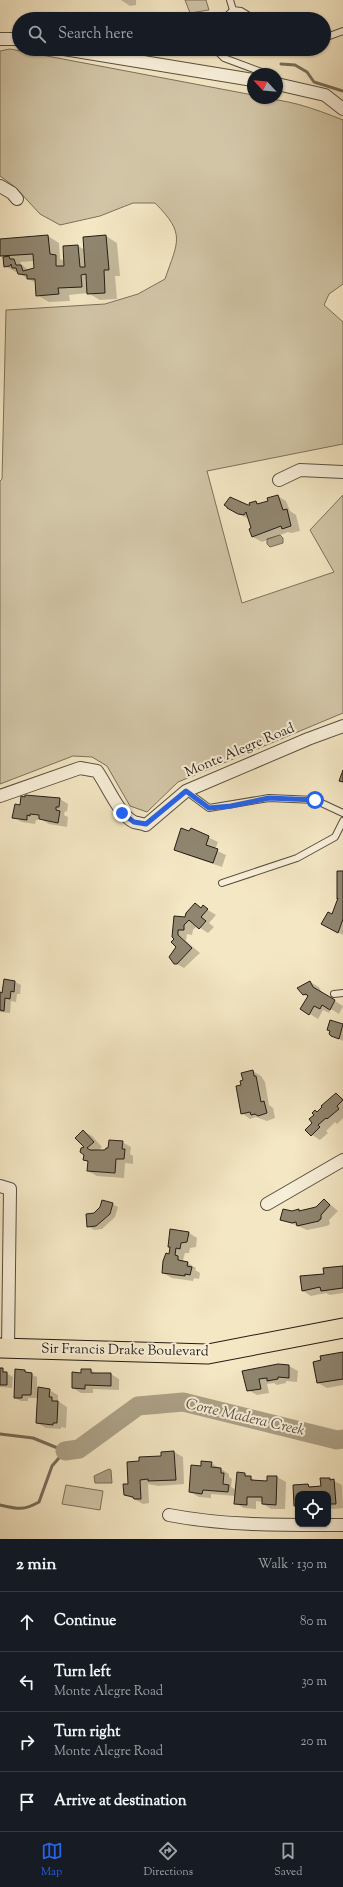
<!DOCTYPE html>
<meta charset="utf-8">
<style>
:root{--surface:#171b24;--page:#242831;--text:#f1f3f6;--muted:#9ea1a6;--line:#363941;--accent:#2563eb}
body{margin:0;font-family:"Sorts Mill Goudy",serif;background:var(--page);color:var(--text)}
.controls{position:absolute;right:12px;bottom:12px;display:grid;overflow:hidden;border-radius:8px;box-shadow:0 1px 3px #0004}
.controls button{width:36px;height:36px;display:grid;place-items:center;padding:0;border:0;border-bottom:1px solid var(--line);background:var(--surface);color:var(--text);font:20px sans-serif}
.compass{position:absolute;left:247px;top:68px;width:36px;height:36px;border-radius:50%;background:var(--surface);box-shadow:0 1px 3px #0004;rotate:296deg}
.stop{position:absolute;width:12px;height:12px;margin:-9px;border:3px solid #2563eb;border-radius:50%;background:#fff}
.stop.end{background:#2563eb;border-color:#fff;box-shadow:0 1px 4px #0008}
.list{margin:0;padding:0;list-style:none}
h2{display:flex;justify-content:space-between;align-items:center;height:52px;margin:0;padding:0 16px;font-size:17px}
h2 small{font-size:13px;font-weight:400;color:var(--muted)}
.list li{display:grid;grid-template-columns:26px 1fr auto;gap:12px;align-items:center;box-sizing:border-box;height:60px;padding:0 16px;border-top:1px solid var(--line)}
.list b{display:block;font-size:15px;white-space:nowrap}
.list p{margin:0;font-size:13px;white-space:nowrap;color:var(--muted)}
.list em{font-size:13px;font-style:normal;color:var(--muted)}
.icon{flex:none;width:22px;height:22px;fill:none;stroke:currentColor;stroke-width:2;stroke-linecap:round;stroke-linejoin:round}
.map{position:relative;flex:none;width:343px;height:1539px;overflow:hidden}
.search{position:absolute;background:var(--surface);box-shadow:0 1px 3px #0004;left:12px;right:12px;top:12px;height:44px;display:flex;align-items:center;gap:10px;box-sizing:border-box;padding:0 14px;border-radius:22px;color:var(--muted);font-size:15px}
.sheet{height:292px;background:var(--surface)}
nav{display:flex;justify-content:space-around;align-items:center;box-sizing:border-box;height:56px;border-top:1px solid var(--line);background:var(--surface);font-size:11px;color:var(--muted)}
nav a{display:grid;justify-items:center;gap:2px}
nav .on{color:var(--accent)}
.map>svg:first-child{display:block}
.green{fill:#d1c5a6;stroke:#7a715d}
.water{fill:#ada288;stroke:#766d5a}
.shadow{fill:#0003;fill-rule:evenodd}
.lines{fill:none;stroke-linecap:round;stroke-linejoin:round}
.stream{stroke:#766d5a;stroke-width:3}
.river{stroke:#ada288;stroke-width:19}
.building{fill:#908670;stroke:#241d14}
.lane-casing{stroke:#585040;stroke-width:8}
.street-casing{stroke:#585040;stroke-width:14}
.primary-casing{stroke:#241d14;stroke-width:21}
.lane{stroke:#f8efd9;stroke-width:6}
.street{stroke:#f8efd9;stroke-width:12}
.primary{stroke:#f4e7c4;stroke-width:19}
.route{stroke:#2563eb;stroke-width:5}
.labels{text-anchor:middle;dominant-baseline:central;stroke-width:4;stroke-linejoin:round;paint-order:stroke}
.street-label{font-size:14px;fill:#241d14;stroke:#f8efd9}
.water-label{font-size:15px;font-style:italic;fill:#5b5242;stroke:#f8efd9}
</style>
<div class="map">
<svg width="343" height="1539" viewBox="0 0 343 1539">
<rect width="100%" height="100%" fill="#f4e7c4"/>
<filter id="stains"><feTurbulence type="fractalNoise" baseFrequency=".005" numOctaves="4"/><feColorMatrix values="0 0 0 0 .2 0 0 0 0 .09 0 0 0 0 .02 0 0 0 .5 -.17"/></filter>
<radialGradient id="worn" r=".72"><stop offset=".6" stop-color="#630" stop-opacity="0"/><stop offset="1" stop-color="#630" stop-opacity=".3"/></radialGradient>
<path class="green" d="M185 0H206L209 10 190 13Z
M10 49 253 95V98C285 98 313 108 343 120V284L329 294 324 305 343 322V444L207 471 242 603 334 572 310 530 343 495V713L178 782 147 812 130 806 107 766 92 757 73 756 0 784V481L2 479 6 310 105 304 138 294 165 279C178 241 186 234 155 203H133L100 216 60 225 40 214 15 187 0 176V51Z
M66 1485 103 1491 100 1510 62 1504Z"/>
<path class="water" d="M280 535 283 538V543L270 547 267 544V539Z
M109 1469 111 1470 112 1483H95L94 1476Z"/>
<path class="shadow" d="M121 0H136V5L130 6Z
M229 49H259V54L235 55 229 51Z
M48 236 59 243 60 259 65 261 64 247 78 246 85 250 106 236 117 243 120 276H115L117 299 100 300 88 293 69 295 70 301 49 302 37 295 36 283 5 266 4 258 0 256V240ZM34 261 35 269 28 270 21 264 20 262Z
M278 496 286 501 290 511 296 515 300 531 291 533 288 532 262 542 253 537 249 519 237 513 225 504 230 498 248 506 256 502 261 504 269 502Z
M26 798 60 799 68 804 67 812 65 811 64 815 68 817 67 827 49 824 39 818 38 820H36L35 824 22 822 13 817Z
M191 829 218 842 215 850 226 855 222 867 184 854 175 849Z
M343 872V935L331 929 332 916 339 899 338 898Z
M203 907 216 915 209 923 214 927 208 933 197 926 193 930 192 935 187 934 186 941 200 953 184 968 175 963 177 947 175 939 173 937 186 918Z
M15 982 21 985 20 994H17L16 1002 11 1001 10 1013 0 1012V993L3 994Z
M310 982 319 987 322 993 343 1006 339 1014 331 1009 329 1013 323 1010 318 1019 302 1009 308 997 304 995Z
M331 1021 343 1026V1041L332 1035Z
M253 1071 261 1076 265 1082 269 1105 273 1108 275 1118 267 1121 256 1117 250 1119 242 1113V1085Z
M336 1094 343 1098V1118L337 1124 335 1122 326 1131 328 1133 320 1140 312 1135 314 1123 318 1113Z
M83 1131 92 1136 102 1147 98 1151H106L122 1142 131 1147 130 1154 133 1156V1164L125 1163 124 1178 97 1176 88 1171V1162L84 1160 86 1147Z
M325 1200 338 1211 329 1220 330 1224 327 1226 307 1230 281 1219 298 1210 301 1212 316 1208Z
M112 1204 118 1207 115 1217 102 1229 94 1230 88 1226 94 1214Z
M189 1233 197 1238 196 1247 190 1248 189 1253H185L183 1260 196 1268 195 1270 200 1273 199 1279 194 1278 193 1281 172 1278 163 1273 171 1248 169 1246Z
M343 1267V1293L330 1295 326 1293 311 1296 303 1291 301 1277 325 1275Z
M343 1353V1385L327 1388 318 1383 322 1361Z
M289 1366 298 1371 297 1382 286 1381V1383L277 1385 274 1383 267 1384 269 1393 257 1395 248 1390 243 1372Z
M0 1369 13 1377 12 1388 0 1387Z
M91 1370 97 1374H111L119 1379V1390L93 1389V1393H81L73 1388 82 1374Z
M24 1371 37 1377V1396L49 1390 58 1395V1401L67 1407 66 1428 61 1427V1429L46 1428 37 1423 39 1398H28V1401H21L15 1398Z
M174 1452 183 1457 184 1484 158 1486 148 1484 149 1503 143 1504 125 1494 129 1485 162 1457V1453Z
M211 1463 229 1474V1477L232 1479 231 1487 237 1490 244 1474 258 1482H268V1477H277L286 1482 285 1509H271L263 1504V1502L256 1501V1509L244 1508 235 1503 236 1496 211 1494V1498L199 1497 190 1492 201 1467Z
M330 1479 342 1485 343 1508 333 1509 328 1506V1494H298V1507L295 1506 294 1486 308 1485 313 1488 322 1487Z"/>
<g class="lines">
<path class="stream" d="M281 64 295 65 307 72 314 82 343 91
M0 1434 33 1438 65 1451 52 1466 39 1502C23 1511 17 1509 0 1505"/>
<path class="river" d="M65 1451 79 1449 138 1406 183 1402 337 1440 343 1439"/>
</g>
<path class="building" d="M228 49H253V51L228 52Z
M48 235 50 254 56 255V266H64L63 246 78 245 80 267H85L83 237 106 235 109 270H104L105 293 87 294 86 274 81 275 82 287 58 288 59 294 36 296 35 279H27V275L18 274 16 268H12L11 264 10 266 4 267 3 257 9 256 10 259H14L16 265H21L23 271 34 268 33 254 0 256V239Z
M278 495 283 510 287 509 291 526 282 529 281 526 252 537 249 529 251 528 246 512 244 515 238 514 227 508V507L224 505 230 497 248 505H250L249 503 256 501 257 504 268 501 267 498Z
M343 770V782L339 781Z
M25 795 60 798 59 807H56V810L60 811 58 823 39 819V815L30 814V816L27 815V820L12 818 15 804 20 805 21 796 25 797Z
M181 828 189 831 191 828 209 836 206 845 218 849 213 863 174 850Z
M337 871H343V919L338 933 321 924 328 912 332 914 338 898 337 899Z
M195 903 201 908 203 905 208 909 201 917 206 921 199 929 189 920 184 925V930H178V935L192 948 177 964H174L169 957 176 947 171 942 174 939 172 937 174 916 185 917 186 913Z
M4 979 15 981 14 992 11 991 10 999 5 998 4 1011 0 1010V992L2 993Z
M310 981 313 987 335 1000 330 1010 322 1005 320 1009 314 1006 309 1015 300 1009 308 996 306 994 303 995 297 988Z
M330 1020 343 1024 339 1039 331 1036 329 1034 330 1031 327 1030Z
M253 1070 254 1076H256L261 1102 264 1101 267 1113 258 1116 255 1114 251 1115 250 1112 241 1114 236 1086 241 1085 240 1081 243 1080 241 1073Z
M336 1093 343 1100 337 1106 339 1109 327 1119 326 1118 318 1125 320 1127 311 1136 305 1130 312 1123 309 1119 314 1115 312 1113 315 1110 317 1112 322 1107 321 1106Z
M83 1130 94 1142 87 1148 90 1150H105L106 1148H108L109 1140 123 1141 122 1149H125L124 1159H116L115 1173 87 1171 88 1161 83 1160 84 1155 80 1152 81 1148 84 1147 75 1138Z
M324 1199 330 1205 321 1215V1219L319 1220V1221L297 1226 296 1222 292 1223 280 1220 283 1209 292 1211 299 1209V1211L316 1207Z
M102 1200 113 1203 110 1214 96 1226 87 1227 86 1214 94 1213 100 1207Z
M170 1229 189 1232 187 1242 181 1243 180 1249 176 1248 175 1255 178 1256V1260L188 1262 187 1266 192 1267 190 1275 185 1274V1276L162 1273 163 1261 166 1253 169 1254 170 1247H168Z
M343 1266V1288L321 1291 320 1287 302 1291 300 1276 324 1274 323 1268Z
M343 1352V1379L317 1383 313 1362 321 1360 320 1356Z
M278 1364 289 1365V1378L278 1377V1379L267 1381V1378L259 1379 261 1389 247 1391 242 1371Z
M0 1368H3V1372H7V1385H0Z
M15 1369 25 1370V1372L32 1373 31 1395H22V1398H14Z
M81 1369H91V1373H111V1386L85 1385V1389L72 1388V1372L81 1373Z
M38 1387 50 1389 49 1397H52V1401H58L57 1423H53V1425L36 1423Z
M174 1451 176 1480 148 1481V1479L140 1480 141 1499H134L133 1497 124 1495 123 1484H128L127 1462 139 1461V1457L161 1456V1452Z
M201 1461 212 1462 211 1467 221 1468V1473H224L223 1484 229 1485 228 1492 203 1490 202 1494 189 1492 191 1465 201 1466Z
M237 1472 245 1473V1476H251V1480L267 1481V1476H277L276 1505 262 1504V1497H247V1505L234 1504Z
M320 1478H330V1480L334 1479 336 1504H328V1494H298V1506H294L293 1485 308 1484 309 1487 321 1486Z"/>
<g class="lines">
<g class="lane-casing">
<path id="lane" d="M230 0 233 10
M224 19 233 10 241 11 254 19
M324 38 343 31
M215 49 224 58 267 74
M186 791 209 808 269 798 315 800 343 813
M222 883 297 858 335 837 343 821
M334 994 343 993"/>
</g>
<g class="street-casing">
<path id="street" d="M0 39H19
M64 49 253 80
M277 84 325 95 343 109
M0 186 12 193 17 199
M279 480 300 470 343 472
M0 796 80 768 97 771C107 785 119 815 134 822 138 823 143 824 146 825L186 791 308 739 343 726
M0 1186 10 1189 8 1348
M267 1204 343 1160
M169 1515C226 1526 284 1525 343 1525"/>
</g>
<g class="primary-casing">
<path id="primary" d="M0 1348 208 1354 343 1328"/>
</g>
<use href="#lane" class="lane"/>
<use href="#street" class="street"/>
<use href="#primary" class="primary"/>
</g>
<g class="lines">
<path class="route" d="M122 813 134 822 146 824 186 791 209 808 231 806 269 798 315 800"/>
</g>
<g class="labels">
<g class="street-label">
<text transform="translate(240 751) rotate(-23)">Monte Alegre Road</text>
<text transform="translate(125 1351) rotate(1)">Sir Francis Drake Boulevard</text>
</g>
<g class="water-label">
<text transform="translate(245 1418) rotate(13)">Corte Madera Creek</text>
</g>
</g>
<rect width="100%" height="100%" filter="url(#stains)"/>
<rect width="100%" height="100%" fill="url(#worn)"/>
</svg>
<div class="controls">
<button><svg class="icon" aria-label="locate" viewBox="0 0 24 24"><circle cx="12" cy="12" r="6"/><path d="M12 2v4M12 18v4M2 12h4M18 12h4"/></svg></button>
</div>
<svg class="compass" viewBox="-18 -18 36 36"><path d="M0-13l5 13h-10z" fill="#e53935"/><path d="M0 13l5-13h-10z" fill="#9ea1a6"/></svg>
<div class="stop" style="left:315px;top:800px"></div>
<div class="stop end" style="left:122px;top:813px"></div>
<div class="search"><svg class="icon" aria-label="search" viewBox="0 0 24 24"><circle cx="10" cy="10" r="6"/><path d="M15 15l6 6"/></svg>Search here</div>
</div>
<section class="sheet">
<h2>2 min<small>Walk · 130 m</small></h2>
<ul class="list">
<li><svg class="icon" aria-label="ahead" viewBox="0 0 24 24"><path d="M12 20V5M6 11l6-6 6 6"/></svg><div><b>Continue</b></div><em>80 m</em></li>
<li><svg class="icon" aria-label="left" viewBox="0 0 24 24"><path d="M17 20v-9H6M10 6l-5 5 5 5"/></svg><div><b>Turn left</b><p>Monte Alegre Road</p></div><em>30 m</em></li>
<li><svg class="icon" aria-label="right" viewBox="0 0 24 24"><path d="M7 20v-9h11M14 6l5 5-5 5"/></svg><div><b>Turn right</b><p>Monte Alegre Road</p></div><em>20 m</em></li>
<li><svg class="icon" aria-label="arrive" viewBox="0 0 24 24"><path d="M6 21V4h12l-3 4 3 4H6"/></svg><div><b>Arrive at destination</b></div></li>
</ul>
</section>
<nav>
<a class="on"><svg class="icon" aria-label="map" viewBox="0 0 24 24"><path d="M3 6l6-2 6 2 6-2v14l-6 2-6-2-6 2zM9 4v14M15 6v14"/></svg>Map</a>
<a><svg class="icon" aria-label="directions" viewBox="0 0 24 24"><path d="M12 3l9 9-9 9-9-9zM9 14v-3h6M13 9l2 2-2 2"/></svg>Directions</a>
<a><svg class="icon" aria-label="saved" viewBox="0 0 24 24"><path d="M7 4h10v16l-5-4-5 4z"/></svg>Saved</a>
</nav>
